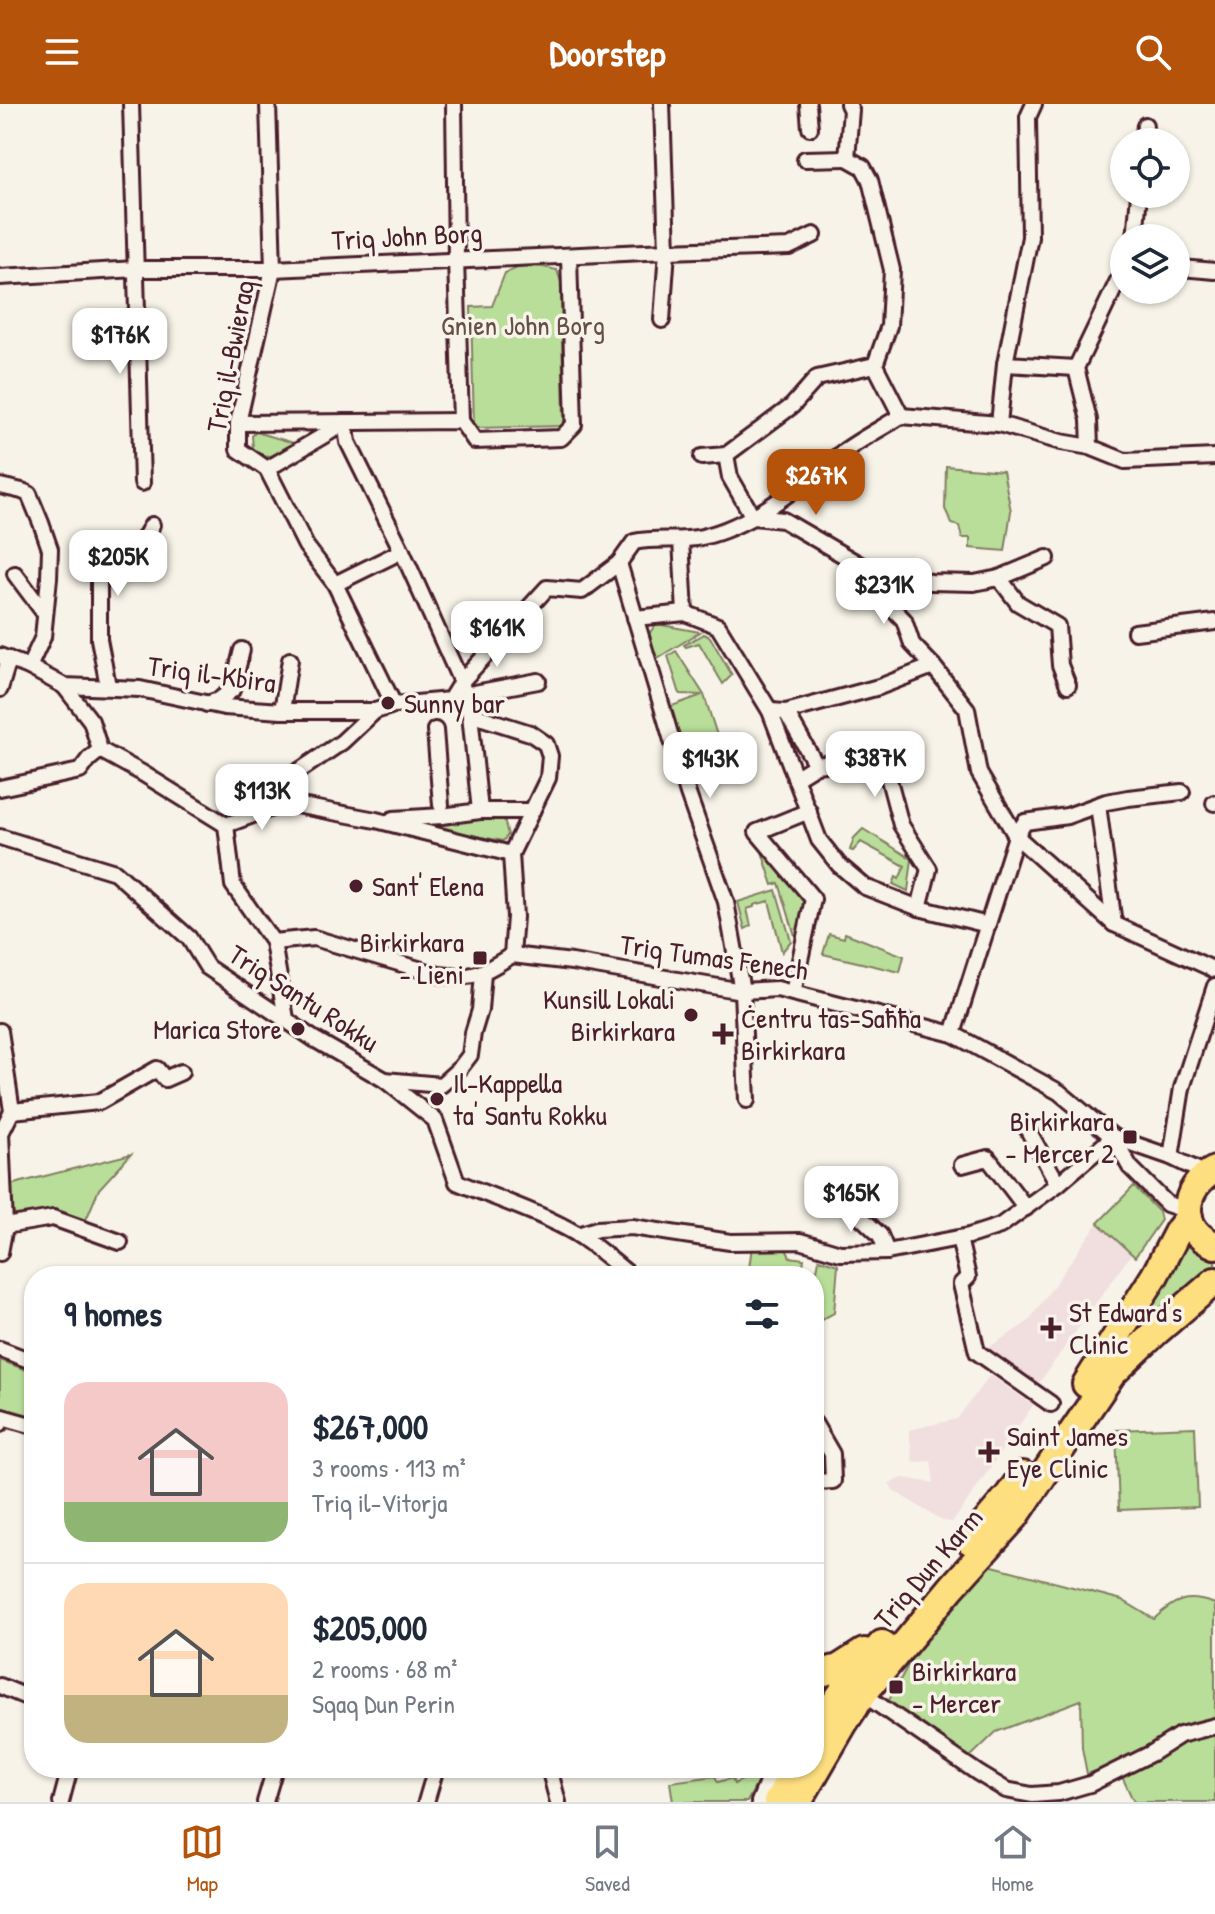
<!DOCTYPE html>
<meta charset="utf-8">
<style>
:root{--surface:#fff;--page:#f6f6f7;--text:#1f2937;--muted:#747a83;--line:#e0e1e3;--accent:#b45309}
body{margin:0;font-family:"Patrick Hand",sans-serif;background:var(--page);color:var(--text);height:100vh;display:flex;flex-direction:column;font-size:30px;white-space:nowrap}
*{box-sizing:border-box;margin:0}
p{font-size:26px;color:var(--muted)}
.icon{flex:none;width:44px;height:44px;fill:none;stroke:currentColor;stroke-width:2;stroke-linecap:round;stroke-linejoin:round}
.map{position:relative;flex:1;overflow:hidden}
.drawer{position:absolute;left:24px;top:1162px;width:800px;height:512px;display:flex;flex-direction:column;background:var(--surface);border-radius:32px;box-shadow:0 2px 6px #0004}
.drawer>*{flex:none}
.controls{position:absolute;left:1110px;top:24px;display:grid;gap:16px}
.controls a{display:grid;place-items:center;width:80px;height:80px;border-radius:50%;background:var(--surface);box-shadow:0 2px 6px #0004;font-size:40px}
.price{position:absolute;translate:-50% -68px;padding:0 18px;border-radius:16px;background:#fff;color:#222;font-size:26px;line-height:52px;filter:drop-shadow(0 2px 4px #0008)}
.price::after{content:'';position:absolute;left:50%;top:48px;width:24px;height:18px;margin-left:-12px;background:inherit;clip-path:polygon(0 0,100% 0,50% 100%)}
.price.current{background:var(--accent);color:#fff}
ul{padding:0;list-style:none}
li{display:flex;align-items:center;gap:24px;height:200px;padding:0 40px}
li+li{border-top:2px solid var(--line)}
li span{display:grid;place-items:center;flex:none;width:224px;height:160px;border-radius:24px;color:#555}
li>.icon{margin-inline-start:auto}
span .icon{width:96px;height:96px;fill:#fffc;stroke-width:1}
li b{font-size:34px}
h2{display:flex;justify-content:space-between;align-items:center;height:96px;padding:0 40px;font-size:34px}
header{display:flex;justify-content:space-between;align-items:center;height:104px;padding:0 40px;background:var(--accent);color:#fff;font-size:36px;font-weight:800}
.tabs{display:flex;justify-content:space-around;align-items:center;height:112px;border-top:2px solid var(--line);background:var(--surface);font-size:22px;color:var(--muted)}
.tabs a{display:grid;justify-items:center;gap:4px}
.tabs .current{color:var(--accent)}
.map>svg:first-child{display:block}
.built{fill:#f1dedf}
.green{fill:#b9de99;stroke:#827e62;stroke-width:2}
.lines{fill:none;stroke-linecap:round;stroke-linejoin:round}
.street-tunnel{stroke:#d4c9c2;stroke-width:14;stroke-dasharray:14 7;stroke-linecap:butt}
.street-casing{stroke:#4a1f2b;stroke-width:20}
.highway-casing{stroke:#4a1f2b;stroke-width:32}
.street{stroke:#f7f3e8;stroke-width:14}
.highway{stroke:#fedf80;stroke-width:26}
.poi-dot{fill:#4a1f2b;stroke:#f7f3e8;stroke-width:3}
.labels{text-anchor:middle;dominant-baseline:central;stroke-width:7;stroke-linejoin:round;paint-order:stroke}
.street-label{font-size:28px;fill:#4a1f2b;stroke:#f7f3e8}
.park-label{font-size:28px;fill:#664f46;stroke:#f7f3e8}
.poi-label{font-size:28px;fill:#4a1f2b;stroke:#f7f3e8;text-anchor:start}
</style>
<header><svg class="icon" aria-label="menu" viewBox="0 0 24 24"><path d="M4 6h16M4 12h16M4 18h16"/></svg>Doorstep<svg class="icon" aria-label="search" viewBox="0 0 24 24"><circle cx="10" cy="10" r="6"/><path d="M15 15l6 6"/></svg></header>
<div class="map">
<svg width="1215" height="1698" viewBox="0 0 1215 1698">
<rect width="100%" height="100%" fill="#f7f3e8"/>
<filter id="ink" filterUnits="userSpaceOnUse"><feTurbulence type="fractalNoise" baseFrequency=".0125" numOctaves="2"/><feDisplacementMap in="SourceGraphic" scale="16" xChannelSelector="R" yChannelSelector="G"/><feConvolveMatrix kernelMatrix="1 2 1 2 8 2 1 2 1" color-interpolation-filters="sRGB"/></filter>
<g filter="url(#ink)">
<g class="built">
<polygon points="1098,1119 1132,1149 1036,1283 983,1247 1028,1218"/>
<polygon points="990,1271 1033,1301 953,1418 943,1417 894,1387 889,1379 903,1374 934,1379 931,1357 913,1358 909,1326 957,1315"/>
</g>
<g class="green">
<polygon points="523,162 543,163 557,166 561,178 564,317 561,322 474,324 471,203 492,202 505,169"/>
<polygon points="314,327 316,332 271,352 259,351 253,344 252,332 256,328 294,339"/>
<polygon points="946,362 1003,367 1011,407 1005,447 970,444 970,434 962,434 959,422 952,420 945,405"/>
<polygon points="656,520 700,528 656,555 649,530"/>
<polygon points="704,530 710,533 732,571 723,580 699,539 686,543 684,541"/>
<polygon points="676,547 704,591 722,647 688,658 669,603 702,591 680,590 668,552"/>
<polygon points="466,713 504,715 508,731 503,737 421,722 421,719"/>
<polygon points="863,725 912,755 908,787 893,780 896,773 899,775 905,762 861,738 853,747 850,746 854,734"/>
<polygon points="759,739 810,796 799,845 779,779 773,781"/>
<polygon points="776,786 791,837 782,848 769,797 754,801 754,803 747,805 751,822 745,825 738,798"/>
<polygon points="845,829 904,852 900,868 823,850 829,830 844,834"/>
<polygon points="131,1050 99,1085 86,1116 55,1105 14,1113 10,1081"/>
<polygon points="1134,1082 1159,1108 1161,1116 1135,1153 1098,1119"/>
<polygon points="1189,1131 1215,1149 1215,1163 1102,1271"/>
<polygon points="784,1141 790,1153 804,1155 803,1162 817,1167 819,1155 838,1161 834,1209 814,1220 814,1172 748,1172 752,1142"/>
<polygon points="0,1256 34,1269 34,1316 0,1306"/>
<polygon points="1195,1323 1198,1403 1119,1406 1116,1326"/>
<path d="M989,1461L1122,1496L1154,1515C1175,1495 1187,1490 1215,1500V1698H1134L1116,1660L1087,1670L1082,1644L1081,1596L996,1628L967,1656L888,1598L919,1541L935,1520Z"/>
<polygon points="765,1664 747,1698 673,1698 670,1678 715,1672 718,1678 732,1674 734,1680"/>
</g>
<g class="lines">
<polyline class="street-tunnel" points="432,598 435,626"/>
<defs>
<g id="street">
<polyline points="131,0 142,379"/>
<polyline points="268,0 273,165 238,319 238,345 267,365 306,442 335,480 394,601"/>
<polyline points="454,0 456,155 461,317"/>
<polyline points="662,0 667,147 662,216"/>
<polyline points="808,0 810,24"/>
<polyline points="848,0 851,6 847,54 863,63 870,76 892,166 889,222 875,261 901,312"/>
<polyline points="1143,38 1145,21"/>
<polyline points="805,55 847,54"/>
<polyline points="1135,134 1139,90"/>
<polyline points="1176,162 1181,164 1215,167"/>
<polyline points="0,173 136,165 273,165 667,147 789,143 814,131"/>
<polyline points="1005,260 1076,264"/>
<polyline points="901,312 999,320 1061,338 1090,343 1125,357 1215,353"/>
<polyline points="345,318 348,338 402,447 461,578 470,610 480,707"/>
<polyline points="238,319 461,317 475,337 561,334 574,321 569,152"/>
<polyline points="999,320 1005,260 1030,133 1028,13 1034,0"/>
<polyline points="1090,343 1089,316 1076,264 1124,164"/>
<polyline points="726,351 730,373 753,413"/>
<polyline points="702,353 726,351 792,302 817,274 875,261"/>
<polyline points="267,365 345,319"/>
<polyline points="0,382 22,387 29,390 41,419 50,445 49,474 43,533 29,563"/>
<polyline points="753,413 783,416 862,462 872,483 904,516 912,540 933,562 967,605 979,669 1016,732 1114,820 1215,866"/>
<polyline points="681,436 685,509"/>
<polyline points="619,459 688,690 726,798 742,887 747,996"/>
<polyline points="862,462 896,469 916,476 931,478 974,479 999,474 1047,454"/>
<polyline points="15,470 45,510"/>
<polyline points="999,474 1018,499 1057,522 1060,561 1068,581"/>
<polyline points="335,480 402,447"/>
<polyline points="635,514 685,509 718,522 770,607 819,736 839,761 865,783 919,804 988,821"/>
<polyline points="1135,528 1215,518"/>
<path d="M0,552L29,563L64,582L140,585L224,603L282,607H375L394,601L450,596L461,578L547,484L582,487L619,459L634,438C656,433 679,438 702,433C755,421 801,380 843,348C861,335 882,324 901,312"/>
<polyline points="64,582 91,617 100,646 142,669 226,721"/>
<polyline points="108,582 99,535 99,475 134,451 152,421"/>
<polyline points="0,585 9,555"/>
<polyline points="464,591 538,577"/>
<polyline points="207,600 219,596 232,586 242,546"/>
<polyline points="282,607 290,556"/>
<polyline points="770,607 786,608 879,583 933,562"/>
<polyline points="786,608 816,661"/>
<polyline points="470,610 530,629 546,640 550,652 548,674 511,750 515,813 512,851"/>
<polyline points="435,626 441,701"/>
<polyline points="795,674 816,661 883,653 901,721 929,765 919,804"/>
<polyline points="0,684 80,667 89,655 100,646"/>
<polyline points="285,699 296,669 342,638 375,607"/>
<polyline points="1214,699 1215,699"/>
<polyline points="1098,701 1114,820"/>
<polyline points="393,715 442,712 480,707 532,707"/>
<polyline points="226,721 285,699 376,716 511,750"/>
<polyline points="226,721 233,781 273,838 286,915"/>
<path d="M0,733L115,768L189,834L207,863L314,935L385,976L435,1016L457,1078C497,1095 539,1108 577,1130C596,1142 613,1158 631,1172"/>
<path d="M273,838L314,834L439,871C475,876 483,869 512,851"/>
<polyline points="512,851 572,858 742,887 777,885 953,930 1059,988 1113,1033 1130,1063 1167,1100 1188,1107"/>
<polyline points="793,889 813,795 757,728 809,707"/>
<polyline points="0,927 12,1007 1,1029 5,1122 0,1149"/>
<polyline points="953,930 1016,732 1025,718 1067,712 1106,698 1128,694 1182,688"/>
<polyline points="385,976 441,981 460,964 470,951 473,929 480,906 483,869"/>
<polyline points="12,1007 99,998 157,965 165,975 181,968"/>
<polyline points="1024,1019 1058,1080"/>
<polyline points="1113,1033 1171,1053 1206,1070"/>
<polyline points="1171,1053 1182,984 1215,882"/>
<polyline points="962,1061 988,1054 1026,1104"/>
<polyline points="849,1102 880,1131 887,1148"/>
<polyline points="5,1122 53,1114 120,1138"/>
<polyline points="578,1131 597,1125 632,1123 730,1138 800,1137 840,1149 887,1148 969,1132 1000,1122 1058,1080 1113,1033"/>
<polyline points="959,1134 968,1173 961,1180 977,1248 1051,1300"/>
<polyline points="0,1245 34,1258"/>
<polyline points="814,1319 832,1350 833,1377 814,1378"/>
<polyline points="0,1320 2,1313 34,1322"/>
<polyline points="0,1582 34,1596"/>
<polyline points="863,1590 978,1669 1006,1686 1032,1691 1059,1689 1090,1680 1152,1649 1180,1631 1215,1622"/>
<polyline points="549,1664 558,1698"/>
<polyline points="61,1698 70,1664"/>
<polyline points="265,1698 275,1664"/>
<polyline points="426,1698 436,1664"/>
<polyline points="759,1698 773,1664"/>
</g>
<g id="highway">
<path d="M1215,1066C1181,1083 1177,1126 1215,1141"/>
<polyline points="1086,1280 1155,1171 1178,1127 1189,1113"/>
<polyline points="970,1437 1009,1391 1023,1371"/>
<polyline points="814,1571 839,1564 864,1548"/>
<polyline points="814,1629 851,1575 882,1540"/>
<polyline points="777,1698 795,1664"/>
<polyline points="798,1698 844,1619 863,1590 952,1483 1015,1413 1112,1270 1155,1229 1215,1177"/>
</g>
</defs>
<use href="#street" class="street-casing"/>
<use href="#highway" class="highway-casing"/>
<use href="#street" class="street"/>
<use href="#highway" class="highway"/>
</g>
</g>
<g class="poi-dot">
<circle cx="388" cy="599" r="8"/>
<circle cx="356" cy="782" r="8"/>
<rect x="472" y="846" width="16" height="16" rx="4"/>
<circle cx="691" cy="911" r="8"/>
<circle cx="298" cy="925" r="8"/>
<path d="M719 918h8v8h8v8h-8v8h-8v-8h-8v-8h8z"/>
<circle cx="437" cy="995" r="8"/>
<rect x="1122" y="1025" width="16" height="16" rx="4"/>
<path d="M1047 1212h8v8h8v8h-8v8h-8v-8h-8v-8h8z"/>
<path d="M985 1336h8v8h8v8h-8v8h-8v-8h-8v-8h8z"/>
<rect x="888" y="1575" width="16" height="16" rx="4"/>
</g>
<g class="labels">
<g class="street-label">
<text transform="translate(407 132) rotate(-3)">Triq John Borg</text>
<text transform="translate(230 252) rotate(-79)">Triq il-Bwieraq</text>
<text transform="translate(212 570) rotate(8)">Triq il-Kbira</text>
<text transform="translate(714 853) rotate(8)">Triq Tumas Fenech</text>
<text transform="translate(304 894) rotate(33)">Triq Santu Rokku</text>
<text transform="translate(928 1464) rotate(-49)">Triq Dun Karm</text>
</g>
<g class="park-label">
<text x="523" y="221">Gnien John Borg</text>
</g>
<g class="poi-label">
<text x="404" y="599">Sunny bar</text>
<text x="372" y="782">Sant' Elena</text>
<text x="464" y="838" text-anchor="end">Birkirkara<tspan x="464" dy="32">- Lieni</tspan></text>
<text x="675" y="895" text-anchor="end">Kunsill Lokali<tspan x="675" dy="32">Birkirkara</tspan></text>
<text x="741" y="914">Ċentru tas-Saħħa<tspan x="741" dy="32">Birkirkara</tspan></text>
<text x="282" y="925" text-anchor="end">Marica Store</text>
<text x="453" y="979">Il-Kappella<tspan x="453" dy="32">ta' Santu Rokku</tspan></text>
<text x="1114" y="1017" text-anchor="end">Birkirkara<tspan x="1114" dy="32">- Mercer 2</tspan></text>
<text x="1069" y="1208">St Edward's<tspan x="1069" dy="32">Clinic</tspan></text>
<text x="1007" y="1332">Saint James<tspan x="1007" dy="32">Eye Clinic</tspan></text>
<text x="912" y="1567">Birkirkara<tspan x="912" dy="32">- Mercer</tspan></text>
</g>
</g>
</svg>
<div class="controls">
<a><svg class="icon" aria-label="locate" viewBox="0 0 24 24"><circle cx="12" cy="12" r="6"/><path d="M12 2v4M12 18v4M2 12h4M18 12h4"/></svg></a>
<a><svg class="icon" aria-label="layers" viewBox="0 0 24 24"><path d="M12 4l9 5-9 5-9-5zM3 14l9 5 9-5"/></svg></a>
</div>
<b class="price" style="left:120px;top:272px">$176K</b>
<b class="price current" style="left:816px;top:413px">$267K</b>
<b class="price" style="left:118px;top:494px">$205K</b>
<b class="price" style="left:884px;top:522px">$231K</b>
<b class="price" style="left:497px;top:565px">$161K</b>
<b class="price" style="left:875px;top:695px">$387K</b>
<b class="price" style="left:710px;top:696px">$143K</b>
<b class="price" style="left:262px;top:728px">$113K</b>
<b class="price" style="left:851px;top:1130px">$165K</b>
<section class="drawer">
<h2>9 homes<svg class="icon" aria-label="filters" viewBox="0 0 24 24"><path d="M4 7h16M4 17h16"/><circle cx="9" cy="7" r="2"/><circle cx="15" cy="17" r="2"/></svg></h2>
<ul>
<li><span style="background:linear-gradient(#f6c9c9 75%,#8fb573 0)"><svg class="icon" aria-label="home" viewBox="0 0 24 24"><path d="M3 11l9-7 9 7M6 9v11h12V9"/></svg></span><div><b>$267,000</b><p>3 rooms · 113 m²</p><p>Triq il-Vitorja</p></div></li>
<li><span style="background:linear-gradient(#ffd9b3 70%,#c2b280 0)"><svg class="icon" aria-label="home" viewBox="0 0 24 24"><path d="M3 11l9-7 9 7M6 9v11h12V9"/></svg></span><div><b>$205,000</b><p>2 rooms · 68 m²</p><p>Sqaq Dun Perin</p></div></li>
</ul>
</section>
</div>
<nav class="tabs">
<a class="current"><svg class="icon" aria-label="map" viewBox="0 0 24 24"><path d="M3 6l6-2 6 2 6-2v14l-6 2-6-2-6 2zM9 4v14M15 6v14"/></svg>Map</a>
<a><svg class="icon" aria-label="saved" viewBox="0 0 24 24"><path d="M7 4h10v16l-5-4-5 4z"/></svg>Saved</a>
<a><svg class="icon" aria-label="home" viewBox="0 0 24 24"><path d="M3 11l9-7 9 7M6 9v11h12V9"/></svg>Home</a>
</nav>
